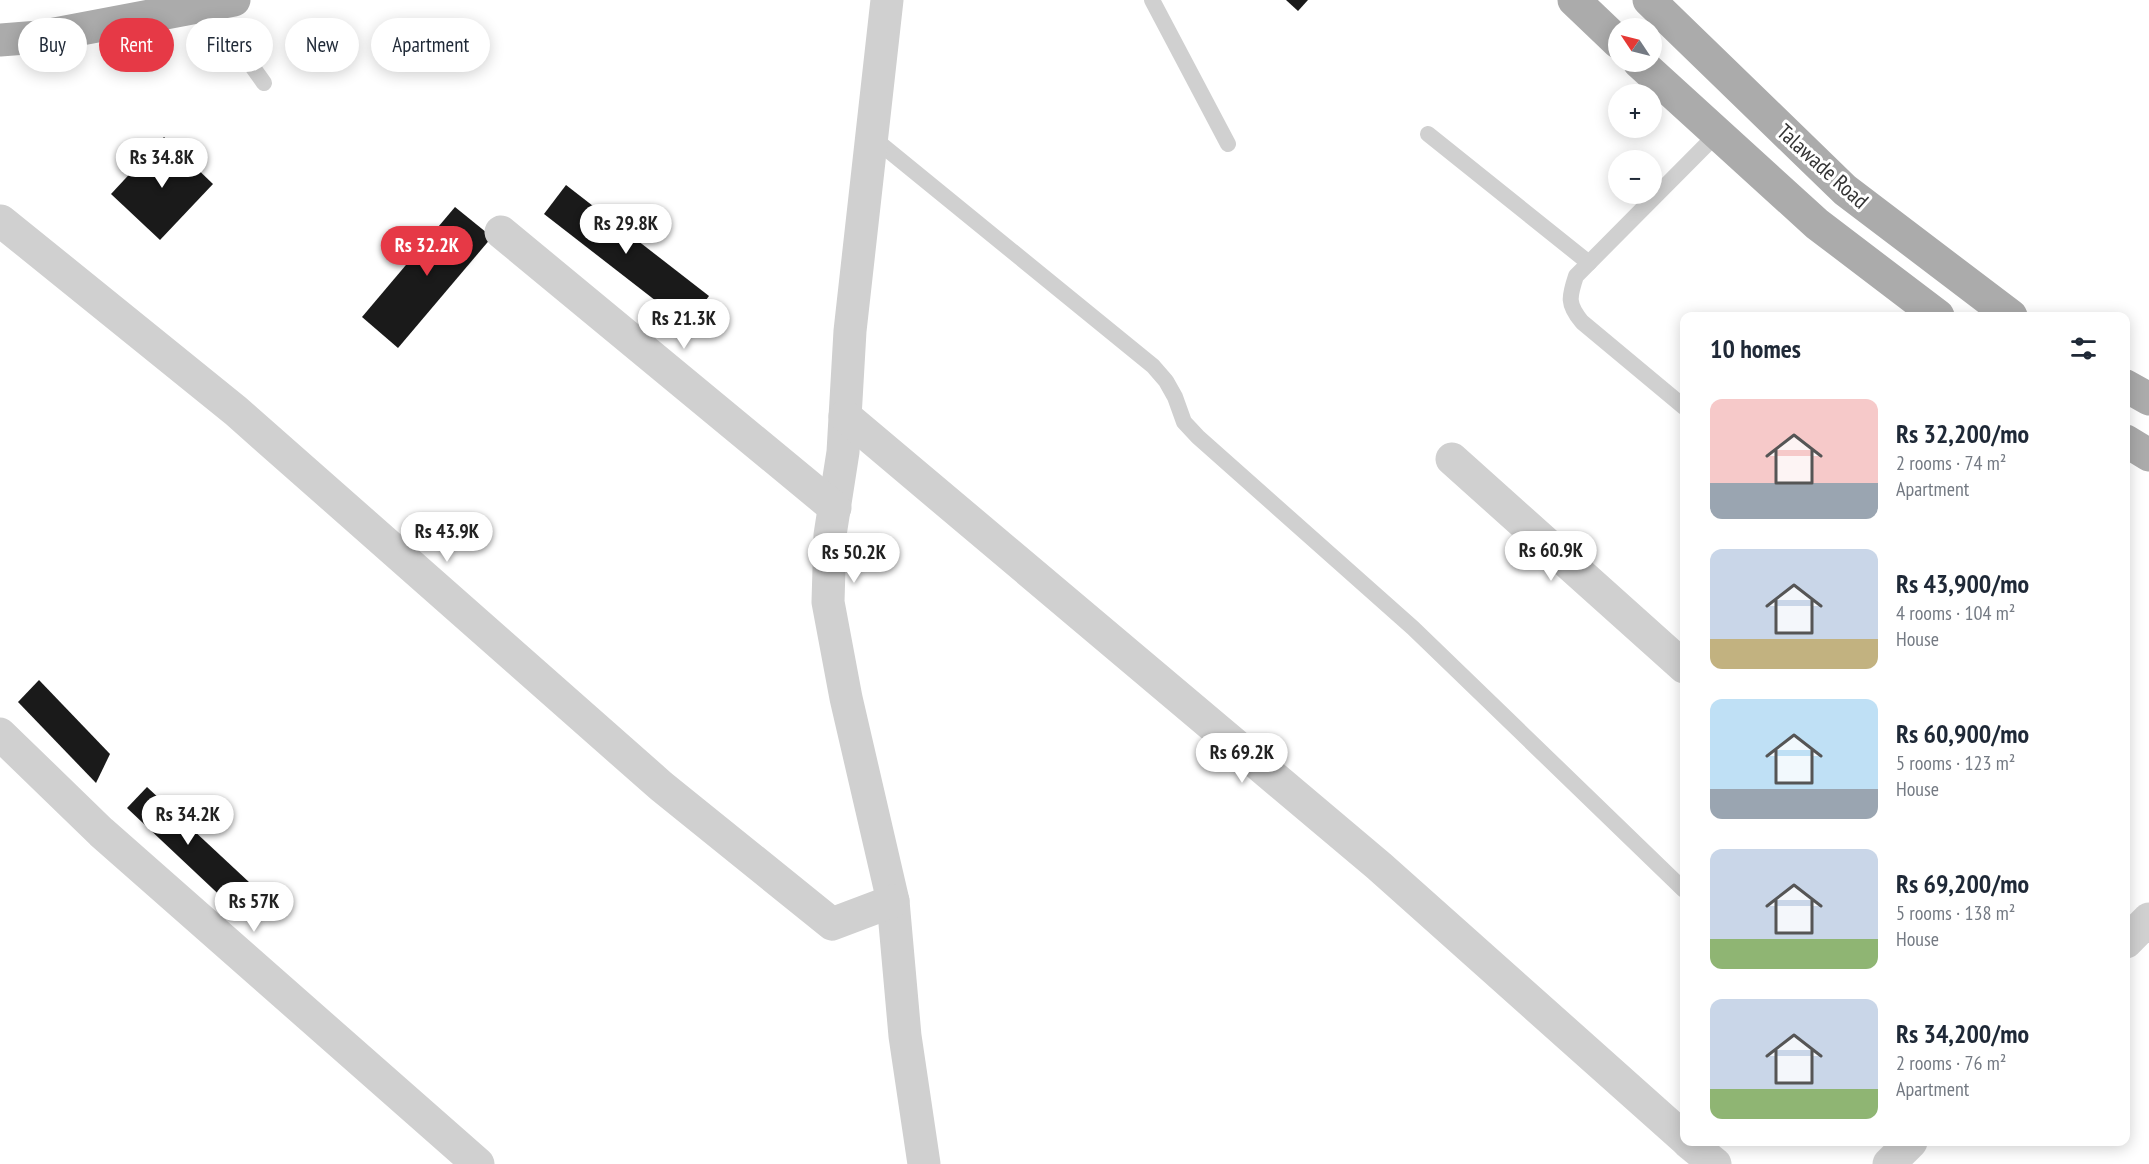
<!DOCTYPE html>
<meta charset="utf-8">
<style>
:root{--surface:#fff;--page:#f2f2f3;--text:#1f2937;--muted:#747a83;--accent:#e63946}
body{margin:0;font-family:"PT Sans Narrow",sans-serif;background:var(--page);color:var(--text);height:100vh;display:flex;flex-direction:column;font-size:22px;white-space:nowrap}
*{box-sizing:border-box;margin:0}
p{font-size:20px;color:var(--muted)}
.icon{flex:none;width:33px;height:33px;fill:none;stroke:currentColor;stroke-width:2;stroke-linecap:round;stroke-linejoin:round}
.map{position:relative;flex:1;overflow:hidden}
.sheet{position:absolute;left:1680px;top:312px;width:450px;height:834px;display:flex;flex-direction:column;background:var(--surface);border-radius:12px;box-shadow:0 3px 15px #0003}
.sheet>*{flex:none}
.hud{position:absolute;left:18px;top:18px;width:570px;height:54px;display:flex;gap:12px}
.needle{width:39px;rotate:305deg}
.fabs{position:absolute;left:1608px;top:18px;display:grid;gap:12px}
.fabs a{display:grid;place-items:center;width:54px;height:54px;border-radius:50%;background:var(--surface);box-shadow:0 3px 15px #0003;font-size:30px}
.price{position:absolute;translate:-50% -51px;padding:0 14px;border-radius:21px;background:#fff;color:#222;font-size:20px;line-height:39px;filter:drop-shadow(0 2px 3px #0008)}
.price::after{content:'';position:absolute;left:50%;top:36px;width:18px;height:14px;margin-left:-9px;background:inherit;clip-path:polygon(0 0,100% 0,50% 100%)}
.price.selected{background:var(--accent);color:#fff}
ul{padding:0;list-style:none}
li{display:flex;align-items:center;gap:18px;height:150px;padding:0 30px}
li span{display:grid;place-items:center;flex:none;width:168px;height:120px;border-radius:12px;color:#555}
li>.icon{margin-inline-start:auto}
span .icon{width:72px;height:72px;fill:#fffc;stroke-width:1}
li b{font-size:26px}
h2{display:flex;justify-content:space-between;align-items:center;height:72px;padding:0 30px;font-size:26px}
.pill{padding:0 21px;border-radius:27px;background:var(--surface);box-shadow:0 3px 15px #0003;font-size:21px;line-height:54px}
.pill.selected{background:var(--accent);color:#fff}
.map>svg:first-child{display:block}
.building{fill:#1a1a1a}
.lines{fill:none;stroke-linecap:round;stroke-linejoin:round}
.lane{stroke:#d0d0d0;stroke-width:16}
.street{stroke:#d0d0d0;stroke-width:33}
.primary{stroke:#ababab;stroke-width:33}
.labels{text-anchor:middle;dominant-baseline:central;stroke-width:6;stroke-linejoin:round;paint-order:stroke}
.street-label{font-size:22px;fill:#333;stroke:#fff}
</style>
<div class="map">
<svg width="2149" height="1164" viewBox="0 0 2149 1164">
<rect width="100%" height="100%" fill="#fff"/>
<g class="building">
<polygon points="1286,0 1308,0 1298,11"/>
<polygon points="164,137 213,184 160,240 111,194"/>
<polygon points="566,185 709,296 687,325 544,214"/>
<polygon points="455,207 492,237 398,348 362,317"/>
<polygon points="39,680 110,754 96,783 18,702"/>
<polygon points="147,787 250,883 229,904 127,808"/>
</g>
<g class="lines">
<g class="lane">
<polyline points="1152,0 1228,144"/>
<polyline points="208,5 264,83"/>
<polyline points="1428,134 1589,263"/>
<polyline points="872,137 1153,366 1166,381 1175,397 1184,422 1198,437 1413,628 1684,890"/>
<path d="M1684,407L1582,322C1567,304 1569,297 1576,276L1717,134"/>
</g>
<g class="street">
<polyline points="887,0 850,331 843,452 830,535 828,602 846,698 893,901 905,1036 924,1164"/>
<polyline points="1,221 236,411 661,786 832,924 893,901"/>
<polyline points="501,232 835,508"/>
<polyline points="845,416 1379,866 1684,1138"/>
<polyline points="1452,459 1684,667"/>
<polyline points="0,734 101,832 478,1164"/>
<polyline points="2126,942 2149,919"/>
<polyline points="1688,1142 1715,1164"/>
<polyline points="1889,1164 1911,1142"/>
</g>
<g class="primary">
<polyline points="1574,0 1618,42"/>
<polyline points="1649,0 1845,190 2011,316"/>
<polyline points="0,40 39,37 234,0"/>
<polyline points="1639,62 1817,224 1938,316"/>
<polyline points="2126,386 2149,399"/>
<polyline points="2126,441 2149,455"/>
</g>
</g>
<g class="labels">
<g class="street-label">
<text transform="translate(1823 166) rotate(42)">Talawade Road</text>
</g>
</g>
</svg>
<div class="fabs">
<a><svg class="needle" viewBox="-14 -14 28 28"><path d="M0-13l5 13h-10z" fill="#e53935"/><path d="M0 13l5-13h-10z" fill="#747a83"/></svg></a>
<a>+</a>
<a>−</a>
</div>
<b class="price" style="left:162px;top:189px">Rs 34.8K</b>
<b class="price" style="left:626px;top:255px">Rs 29.8K</b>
<b class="price selected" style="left:427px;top:277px">Rs 32.2K</b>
<b class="price" style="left:684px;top:350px">Rs 21.3K</b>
<b class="price" style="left:447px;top:563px">Rs 43.9K</b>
<b class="price" style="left:1551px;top:582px">Rs 60.9K</b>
<b class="price" style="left:854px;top:584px">Rs 50.2K</b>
<b class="price" style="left:1242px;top:784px">Rs 69.2K</b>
<b class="price" style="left:188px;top:846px">Rs 34.2K</b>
<b class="price" style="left:254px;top:933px">Rs 57K</b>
<div class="hud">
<a class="pill">Buy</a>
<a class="pill selected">Rent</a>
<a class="pill">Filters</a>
<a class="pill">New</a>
<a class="pill">Apartment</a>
</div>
<section class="sheet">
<h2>10 homes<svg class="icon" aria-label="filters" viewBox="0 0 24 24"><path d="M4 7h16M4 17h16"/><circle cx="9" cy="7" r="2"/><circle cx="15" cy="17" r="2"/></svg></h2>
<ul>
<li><span style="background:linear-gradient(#f6c9c9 70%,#9aa5b1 0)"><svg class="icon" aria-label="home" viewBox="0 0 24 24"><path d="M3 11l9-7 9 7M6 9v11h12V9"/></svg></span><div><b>Rs 32,200/mo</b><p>2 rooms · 74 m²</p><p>Apartment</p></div></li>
<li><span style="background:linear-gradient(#c9d6e8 75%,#c2b280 0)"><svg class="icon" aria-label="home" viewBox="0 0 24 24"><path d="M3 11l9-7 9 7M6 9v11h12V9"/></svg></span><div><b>Rs 43,900/mo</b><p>4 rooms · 104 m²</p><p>House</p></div></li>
<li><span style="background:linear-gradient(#bfe0f5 75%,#9aa5b1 0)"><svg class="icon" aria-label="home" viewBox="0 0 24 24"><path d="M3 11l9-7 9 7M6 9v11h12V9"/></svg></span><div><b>Rs 60,900/mo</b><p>5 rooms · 123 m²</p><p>House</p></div></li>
<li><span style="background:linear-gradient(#c9d6e8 75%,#8fb573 0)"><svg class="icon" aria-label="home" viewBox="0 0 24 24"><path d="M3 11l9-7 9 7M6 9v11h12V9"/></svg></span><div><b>Rs 69,200/mo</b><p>5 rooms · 138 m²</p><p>House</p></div></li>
<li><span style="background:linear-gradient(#c9d6e8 75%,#8fb573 0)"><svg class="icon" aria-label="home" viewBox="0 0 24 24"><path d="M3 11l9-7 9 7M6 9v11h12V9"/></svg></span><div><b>Rs 34,200/mo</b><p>2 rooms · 76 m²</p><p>Apartment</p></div></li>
</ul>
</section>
</div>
